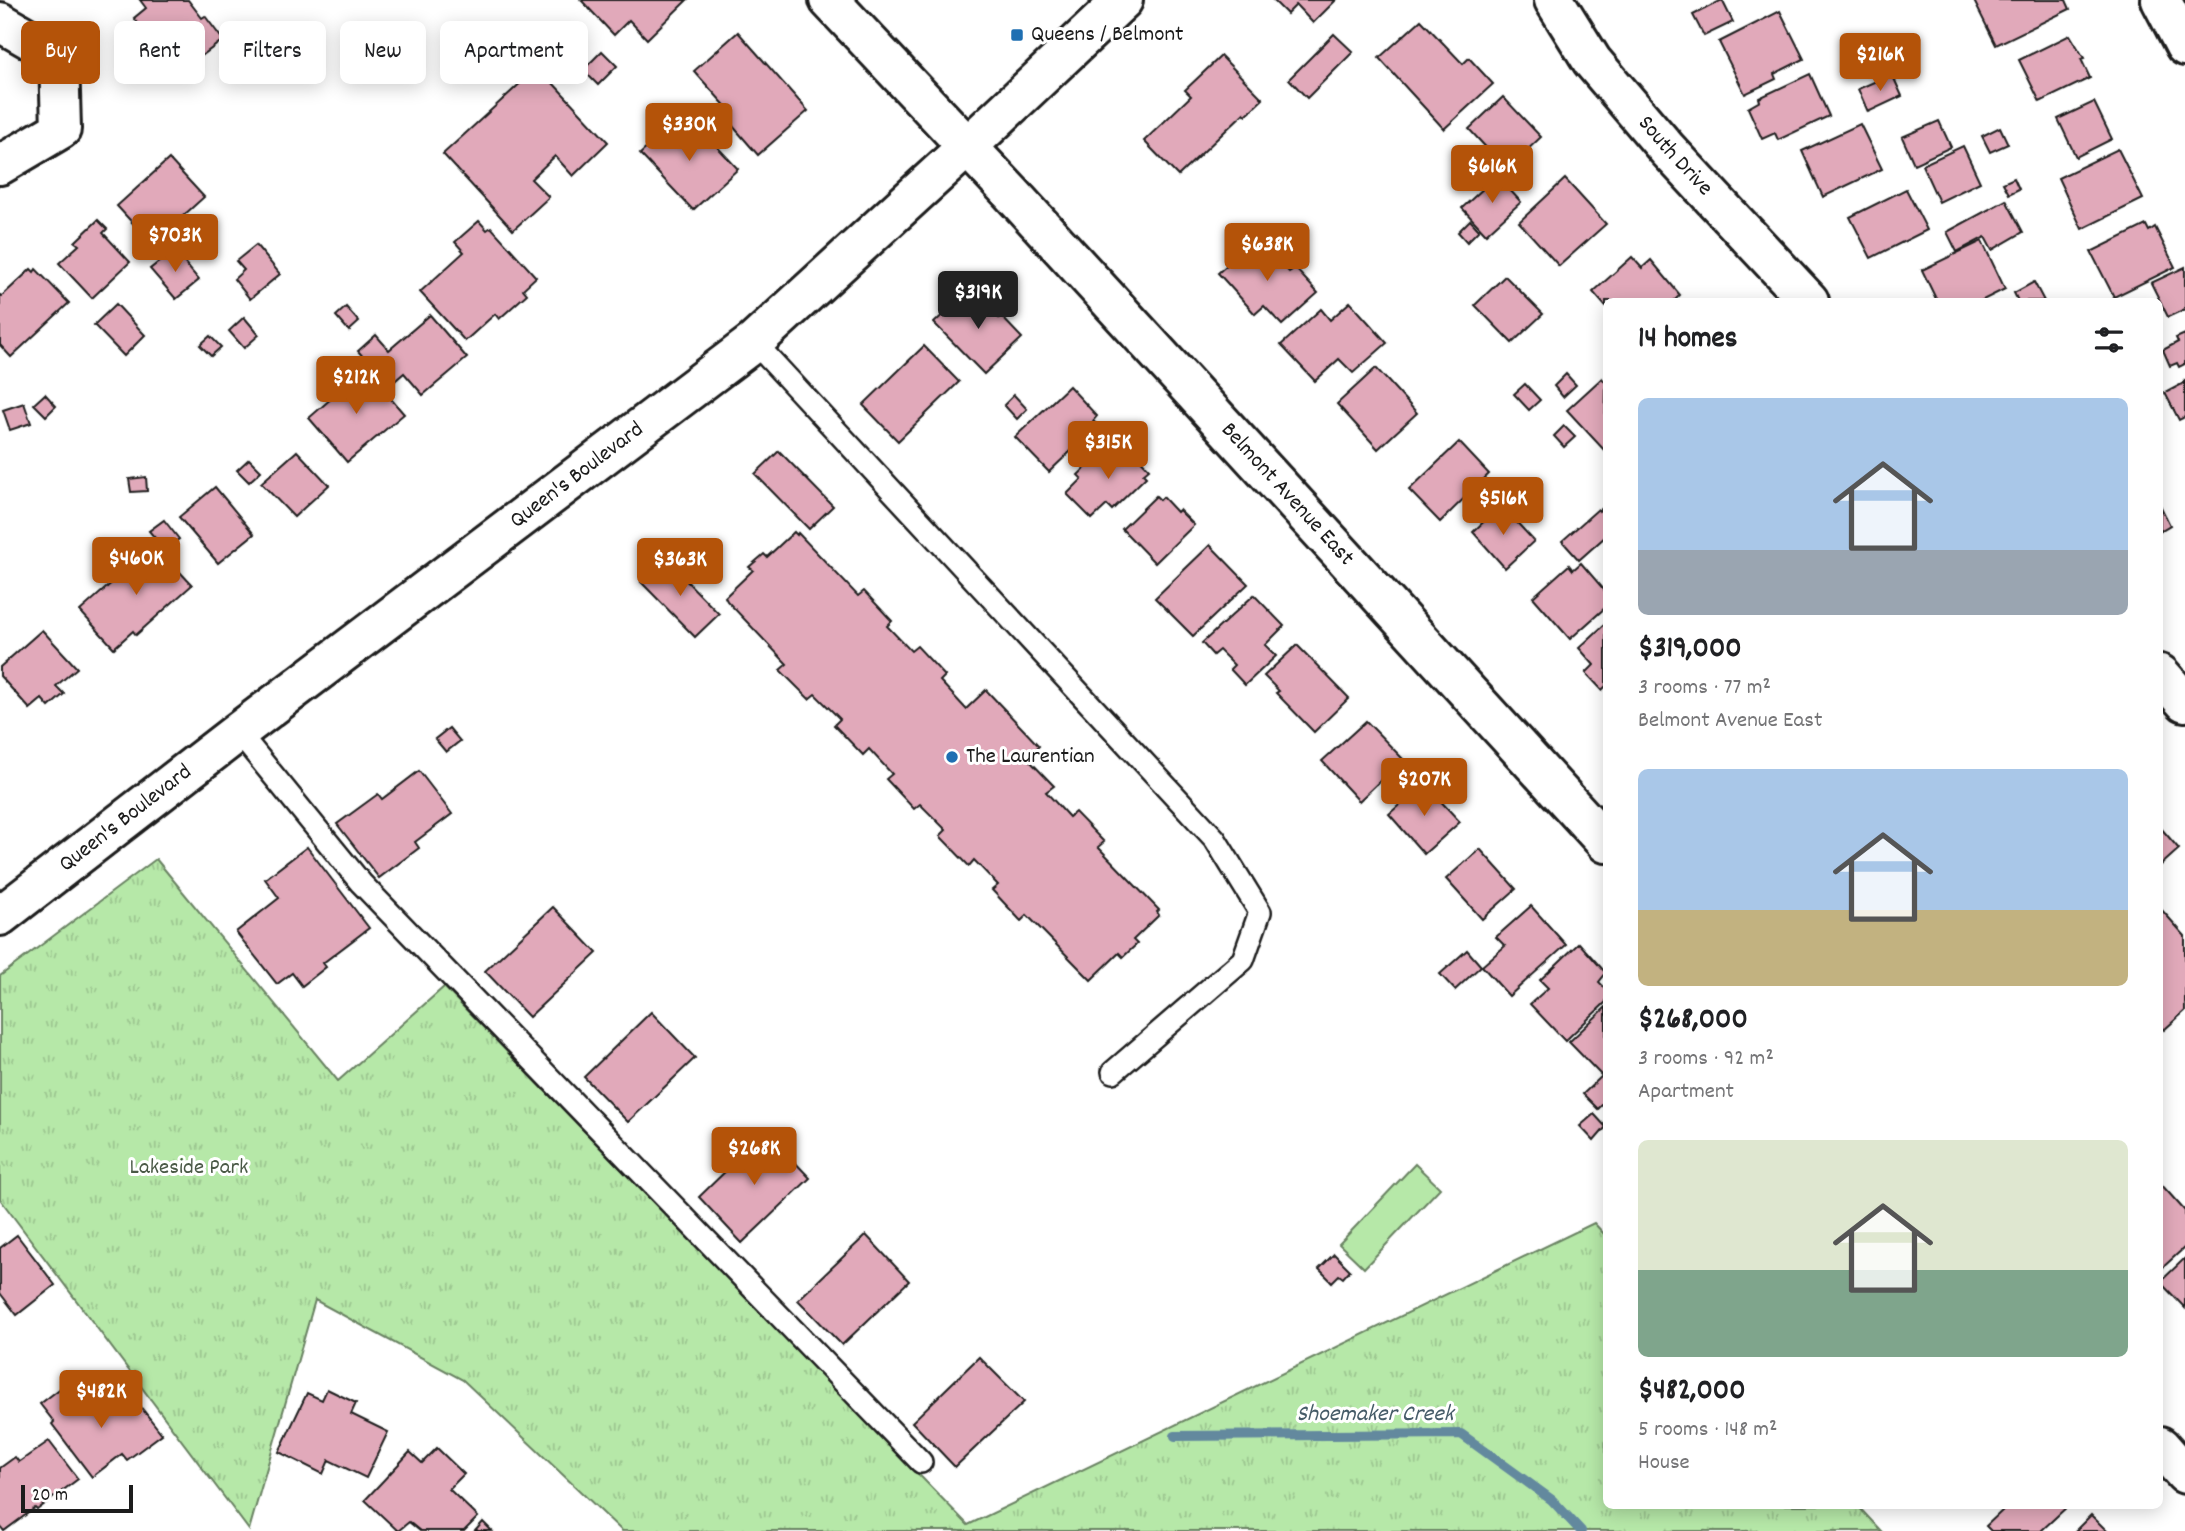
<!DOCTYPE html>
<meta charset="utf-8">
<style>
:root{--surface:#fff;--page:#f2f2f2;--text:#202124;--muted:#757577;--accent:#b45309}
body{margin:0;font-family:Dekko,sans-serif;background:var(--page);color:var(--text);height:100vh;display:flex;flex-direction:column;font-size:26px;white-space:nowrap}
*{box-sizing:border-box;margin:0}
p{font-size:23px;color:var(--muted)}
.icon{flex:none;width:38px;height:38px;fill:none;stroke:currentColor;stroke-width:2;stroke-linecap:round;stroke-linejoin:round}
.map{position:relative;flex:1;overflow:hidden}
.panel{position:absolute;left:1603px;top:298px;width:560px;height:1211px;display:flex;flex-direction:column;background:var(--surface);border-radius:10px;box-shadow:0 4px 18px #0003}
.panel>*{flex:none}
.top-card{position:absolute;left:21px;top:21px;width:665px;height:63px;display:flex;gap:14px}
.scale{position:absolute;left:21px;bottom:18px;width:112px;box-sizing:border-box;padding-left:7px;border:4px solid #1c1c1c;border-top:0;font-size:19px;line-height:24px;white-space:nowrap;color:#1c1c1c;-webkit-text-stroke:5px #fff;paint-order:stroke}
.price{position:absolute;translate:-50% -60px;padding:0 16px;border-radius:7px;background:var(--accent);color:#fff;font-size:23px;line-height:46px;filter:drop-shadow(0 2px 4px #0008)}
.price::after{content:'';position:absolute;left:50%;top:42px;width:21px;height:16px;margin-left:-10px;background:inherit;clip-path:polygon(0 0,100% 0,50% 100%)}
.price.current{background:#222;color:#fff}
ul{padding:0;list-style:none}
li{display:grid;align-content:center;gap:14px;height:371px;padding:0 35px}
li span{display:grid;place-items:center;height:217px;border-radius:10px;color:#555}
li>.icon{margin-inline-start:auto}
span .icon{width:126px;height:126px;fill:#fffc;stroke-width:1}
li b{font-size:30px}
h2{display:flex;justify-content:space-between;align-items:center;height:84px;padding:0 35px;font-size:30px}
.tag{padding:0 24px;border-radius:10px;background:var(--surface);box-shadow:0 4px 18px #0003;font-size:24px;line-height:63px}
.tag.current{background:var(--accent);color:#fff}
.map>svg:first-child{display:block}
.park{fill:url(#park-tufts);stroke:#698262;stroke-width:2}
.garden{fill:#b6e8a8;stroke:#698262;stroke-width:2}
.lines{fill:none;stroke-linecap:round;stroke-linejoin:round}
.stream{stroke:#63899e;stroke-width:10}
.building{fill:#e1a9ba;stroke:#1c1c1c;stroke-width:2}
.service-casing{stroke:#1c1c1c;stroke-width:26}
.minor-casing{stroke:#1c1c1c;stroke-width:44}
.tertiary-casing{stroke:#1c1c1c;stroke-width:44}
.service{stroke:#fff;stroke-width:21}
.minor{stroke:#fff;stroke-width:38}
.tertiary{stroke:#fff;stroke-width:38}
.poi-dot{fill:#1f6fb2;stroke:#fff;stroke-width:2.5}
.labels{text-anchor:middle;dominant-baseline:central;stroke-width:6;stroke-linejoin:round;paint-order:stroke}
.poi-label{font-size:23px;fill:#1c1c1c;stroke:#fff;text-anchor:start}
.street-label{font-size:23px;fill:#1c1c1c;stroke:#fff}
.park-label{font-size:23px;fill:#4a5946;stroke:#fff}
.water-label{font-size:24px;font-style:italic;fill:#465c68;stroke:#fff}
</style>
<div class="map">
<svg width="2185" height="1531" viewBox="0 0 2185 1531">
<defs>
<pattern id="park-tufts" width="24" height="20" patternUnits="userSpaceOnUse" patternTransform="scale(1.75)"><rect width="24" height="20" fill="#b6e8a8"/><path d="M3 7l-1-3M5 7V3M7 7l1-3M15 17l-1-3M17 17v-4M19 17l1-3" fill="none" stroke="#9cc690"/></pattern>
</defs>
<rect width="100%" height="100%" fill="#fff"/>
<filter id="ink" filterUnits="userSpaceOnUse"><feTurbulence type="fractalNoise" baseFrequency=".0143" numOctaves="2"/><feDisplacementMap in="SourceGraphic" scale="14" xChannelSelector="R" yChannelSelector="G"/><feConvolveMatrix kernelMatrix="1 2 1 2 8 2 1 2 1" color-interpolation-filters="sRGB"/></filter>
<g filter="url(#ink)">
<polygon class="park" points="156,859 338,1081 444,987 968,1525 1594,1223 1606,1236 1606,1505 1857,1505 1881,1531 622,1531 463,1380 315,1300 249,1530 0,1199 0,976"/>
<polygon class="garden" points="1415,1164 1440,1188 1364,1268 1339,1244"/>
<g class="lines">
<polyline class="stream" points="1175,1436 1461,1434 1552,1500 1581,1531"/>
</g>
<g class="building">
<polygon points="140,0 188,0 202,18 205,16 223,40 177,74 134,18 146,8"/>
<polygon points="581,0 687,0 647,39 629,20 614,35"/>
<polygon points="1273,0 1336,0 1313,23 1296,5 1287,14"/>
<polygon points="1722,0 1733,22 1704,36 1693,15"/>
<polygon points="1978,0 2066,0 2070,9 1996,45 1974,1"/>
<polygon points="1780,11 1804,59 1774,74 1776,79 1745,94 1719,42"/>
<polygon points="1421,20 1463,64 1469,58 1493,84 1444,129 1379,58"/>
<polygon points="738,32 808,111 758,155 724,116 730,111 694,71"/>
<polygon points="1334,34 1353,52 1307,98 1289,79"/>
<polygon points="2070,35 2084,58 2081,59 2090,78 2040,102 2019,60"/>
<polygon points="602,51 617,66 598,85 583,70"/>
<polygon points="1221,56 1263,99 1246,115 1244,113 1178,176 1144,141 1191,96 1185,90"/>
<polygon points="538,67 608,142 573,176 555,156 531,179 549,197 513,230 443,154"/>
<polygon points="1810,74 1829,116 1778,140 1775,133 1762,139 1748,108 1760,101 1759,98"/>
<polygon points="1892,74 1902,96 1868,112 1858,89"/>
<polygon points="1503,97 1541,137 1507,169 1505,167 1497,175 1484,161 1492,154 1469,129"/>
<polygon points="2094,102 2112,139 2076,157 2058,119"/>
<polygon points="680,118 703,142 708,137 738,169 693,210 640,154"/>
<polygon points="1939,121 1951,147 1914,164 1902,137"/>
<polygon points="1860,124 1882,169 1823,197 1802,151"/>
<polygon points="2000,127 2008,144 1990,152 1982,136"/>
<polygon points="1963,146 1980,182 1939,202 1922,165"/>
<polygon points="2118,149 2143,199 2082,229 2058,178"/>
<polygon points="169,159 204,197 152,244 117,206"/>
<polygon points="1497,176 1521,202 1486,234 1462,208"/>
<polygon points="2014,178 2019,189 2009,194 2003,183"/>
<polygon points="1565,179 1606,224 1559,266 1519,222"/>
<polygon points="1906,189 1927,230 1871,258 1850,217"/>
<polygon points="2006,200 2023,232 1992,250 1985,237 1957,252 1947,232"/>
<polygon points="98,220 107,229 103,233 130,262 92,298 59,263 79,245 75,242"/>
<polygon points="1470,220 1479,230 1467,242 1458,232"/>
<polygon points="479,221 487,230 491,227 536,277 523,289 527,294 499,319 495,314 465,341 420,292 464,252 455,242"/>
<polygon points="2146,225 2149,231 2155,227 2175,267 2114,297 2091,252"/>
<polygon points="1258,237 1289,272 1295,268 1318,293 1282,325 1264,306 1255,314 1218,273"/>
<polygon points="1982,241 2005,289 1981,301 1937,301 1922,270"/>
<polygon points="256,245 280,274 250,299 234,279 244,270 236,261"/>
<polygon points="174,250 199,280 176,299 150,269"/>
<polygon points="1632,257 1642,268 1651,260 1680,295 1674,301 1606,301 1606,307 1593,292"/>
<polygon points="2185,267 2185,309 2168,317 2151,283"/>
<polygon points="31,269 34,272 36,269 69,303 11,357 0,345 0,295 2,296"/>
<polygon points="1505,276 1543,314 1512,343 1475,305"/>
<polygon points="2034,282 2044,301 2018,301 2014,293"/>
<polygon points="970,289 999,318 1001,316 1022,338 984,374 934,323"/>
<polygon points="1350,302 1387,343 1353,373 1339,359 1315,381 1281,345 1321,309 1330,320"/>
<polygon points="116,304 145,335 124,356 94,325"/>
<polygon points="346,307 359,322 349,331 336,316"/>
<polygon points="430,315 467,358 423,395 404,373 389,386 358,351 376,335 389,350"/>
<polygon points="244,317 259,335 244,348 229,331"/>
<polygon points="2185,334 2185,364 2179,367 2177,363 2170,366 2163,350 2178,342 2176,338"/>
<polygon points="210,336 221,347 211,356 200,345"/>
<polygon points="924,346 959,382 898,441 863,405"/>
<polygon points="1376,368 1417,413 1378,449 1337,404"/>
<polygon points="365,369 404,414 347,462 309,418"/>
<polygon points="1566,374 1576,385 1563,397 1554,386"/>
<polygon points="1602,378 1606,383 1605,451 1567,410"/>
<polygon points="2185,380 2185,417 2179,420 2165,393 2184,383"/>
<polygon points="1525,384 1540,400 1529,410 1514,394"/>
<polygon points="1069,386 1097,416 1093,421 1098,425 1049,472 1015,437"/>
<polygon points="45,394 56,406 46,416 34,404"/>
<polygon points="1014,395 1027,409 1017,419 1004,405"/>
<polygon points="24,403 31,423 10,430 3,410"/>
<polygon points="1564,426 1575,437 1564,447 1554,436"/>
<polygon points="1112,442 1129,460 1135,454 1149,469 1143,474 1146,477 1112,510 1107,505 1092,519 1067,494 1082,479 1078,475"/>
<polygon points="1459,442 1489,474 1440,522 1409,490"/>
<polygon points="297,451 329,485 294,517 261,483"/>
<polygon points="779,451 833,506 809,529 755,474"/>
<polygon points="249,459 261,471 249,482 237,470"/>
<polygon points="146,477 147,491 131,492 129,479"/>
<polygon points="215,487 254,534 218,563 179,517"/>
<polygon points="1156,496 1160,500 1163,497 1177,512 1179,510 1194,525 1155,563 1122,529"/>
<polygon points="1501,505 1534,541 1505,568 1473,532"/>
<polygon points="1606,505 1606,536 1579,560 1562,541 1598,509 1599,511"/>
<polygon points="2160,505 2170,525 2160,531"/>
<polygon points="164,520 179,539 165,550 149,531"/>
<polygon points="794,532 797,535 798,533 858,596 864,591 892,621 887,626 911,651 917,646 945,676 940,681 966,709 986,690 1039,746 1027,758 1054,786 1046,792 1069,817 1075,812 1104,842 1098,847 1159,910 1157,912 1159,915 1133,940 1137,944 1123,957 1119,953 1091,980 1027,915 1021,921 992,890 998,885 974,860 969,866 940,836 946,830 920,804 914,809 886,779 892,774 869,749 863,755 834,725 840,719 815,694 809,699 780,670 787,664 727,601 725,597 753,570 749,567 764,554 767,557"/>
<polygon points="155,545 192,585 136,635 133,631 114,648 80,611 123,573 119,568 133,556 137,561"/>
<polygon points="1210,545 1248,584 1193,636 1155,598"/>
<polygon points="665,559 719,614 695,637 641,582"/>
<polygon points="1581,563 1606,592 1606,607 1570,639 1533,597 1569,565 1573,570"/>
<polygon points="1254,595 1284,626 1265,645 1276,656 1245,685 1230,669 1234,665 1219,650 1213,655 1202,643"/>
<polygon points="1606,623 1606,686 1602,690 1586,673 1594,665 1579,648"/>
<polygon points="42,630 77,668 56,686 64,694 49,707 42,699 30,709 0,676 0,667"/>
<polygon points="1297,645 1349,698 1314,732 1276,693 1279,691 1264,676"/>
<polygon points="1366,721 1403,759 1359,801 1322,761"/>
<polygon points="449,728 460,741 446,752 435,739"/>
<polygon points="419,771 452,814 415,842 419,848 379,878 337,824 378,794 382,799"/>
<polygon points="1424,783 1460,822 1424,854 1389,814"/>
<polygon points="2160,827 2179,849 2160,866"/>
<polygon points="307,847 369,928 323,963 326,967 302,986 292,973 277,984 236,932 279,898 265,879"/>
<polygon points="1480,849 1516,889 1482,919 1446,879"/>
<polygon points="1531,906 1566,945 1509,996 1482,966 1505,946 1496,937"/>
<polygon points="553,907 597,953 529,1017 485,971"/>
<polygon points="2160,908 2185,936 2185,1011 2164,1030 2160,1025"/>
<polygon points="1579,943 1606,973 1599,982 1606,989 1606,1002 1565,1041 1530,1004 1548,988 1540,980"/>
<polygon points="1467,950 1481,966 1455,990 1440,974"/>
<polygon points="1606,1007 1606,1101 1598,1109 1583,1094 1602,1076 1569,1042"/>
<polygon points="651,1012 695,1058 628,1122 584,1077"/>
<polygon points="1594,1114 1606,1127 1594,1141 1580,1126"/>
<polygon points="766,1132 810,1178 742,1243 699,1197"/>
<polygon points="2160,1183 2185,1211 2185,1247 2160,1270"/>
<polygon points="17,1235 55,1285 17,1315 0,1293 0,1248"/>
<polygon points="866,1235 909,1281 842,1345 798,1300"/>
<polygon points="1334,1254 1350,1270 1343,1278 1339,1275 1332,1282 1319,1269"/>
<polygon points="2185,1258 2185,1308 2160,1282"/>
<polygon points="979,1357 1024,1402 955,1467 912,1422"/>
<polygon points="62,1387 88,1416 106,1402 113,1411 132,1396 162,1434 127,1460 122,1454 92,1477 52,1424 54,1422 40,1404"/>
<polygon points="327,1389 356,1403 351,1414 388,1432 366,1478 329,1460 323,1474 279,1452 307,1393 322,1400"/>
<polygon points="49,1441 78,1479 37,1510 35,1508 4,1531 0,1526 0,1468 15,1457 19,1462"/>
<polygon points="437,1448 464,1474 449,1489 478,1517 464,1531 420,1531 409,1522 398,1531 365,1500 410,1452 422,1463"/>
<polygon points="2003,1505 2069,1505 2041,1531 1991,1531 1986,1526 2003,1510 2000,1507"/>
<polygon points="2091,1515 2107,1531 2075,1531"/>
<polygon points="483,1522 492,1531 475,1531"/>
</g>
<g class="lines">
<defs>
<g id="service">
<polyline points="754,342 1215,839 1260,912 1243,960 1113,1072"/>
<polyline points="238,732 361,883 921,1462"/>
</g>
<g id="minor">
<path id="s1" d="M829,0L1012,194L1606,843"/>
<path id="s2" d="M1554,0L1592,61L1667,149L1809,301"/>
<polyline points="2161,0 2185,46"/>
<polyline points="0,22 59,56 61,129 0,165"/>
<polyline points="2160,674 2185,702"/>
<polyline points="2160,1446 2185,1474"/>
</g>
<g id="tertiary">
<path id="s3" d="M0,916L238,732L754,342L967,147L1123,0"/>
</g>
</defs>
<use href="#service" class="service-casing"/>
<use href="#minor" class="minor-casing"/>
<use href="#tertiary" class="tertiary-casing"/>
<use href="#service" class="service"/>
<use href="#minor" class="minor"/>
<use href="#tertiary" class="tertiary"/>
</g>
</g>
<g class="poi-dot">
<rect x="1010" y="28" width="14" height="14" rx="3.5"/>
<circle cx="952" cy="757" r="7"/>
</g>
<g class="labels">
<g class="poi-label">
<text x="1031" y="35">Queens / Belmont</text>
<text x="966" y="757">The Laurentian</text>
</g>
<g class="street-label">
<text stroke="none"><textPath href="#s2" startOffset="198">South Drive</textPath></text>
<text stroke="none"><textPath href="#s3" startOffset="726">Queen's Boulevard</textPath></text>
<text stroke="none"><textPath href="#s1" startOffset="674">Belmont Avenue East</textPath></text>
<text stroke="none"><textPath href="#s3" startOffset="159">Queen's Boulevard</textPath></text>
</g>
<g class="park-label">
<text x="189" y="1168">Lakeside Park</text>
</g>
<g class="water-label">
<text x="1375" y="1415">Shoemaker Creek</text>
</g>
</g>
</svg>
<div class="scale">20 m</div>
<b class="price" style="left:1880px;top:93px">$216K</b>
<b class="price" style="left:689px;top:163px">$330K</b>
<b class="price" style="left:1492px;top:205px">$616K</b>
<b class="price" style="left:175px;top:274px">$703K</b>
<b class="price" style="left:1267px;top:283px">$638K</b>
<b class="price current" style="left:978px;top:331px">$319K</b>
<b class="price" style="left:356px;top:416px">$212K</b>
<b class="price" style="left:1108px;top:481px">$315K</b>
<b class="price" style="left:1503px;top:537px">$516K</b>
<b class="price" style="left:136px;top:597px">$460K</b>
<b class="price" style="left:680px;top:598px">$363K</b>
<b class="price" style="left:1424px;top:818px">$207K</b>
<b class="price" style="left:754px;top:1187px">$268K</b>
<b class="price" style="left:101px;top:1430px">$482K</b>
<div class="top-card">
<a class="tag current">Buy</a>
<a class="tag">Rent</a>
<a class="tag">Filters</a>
<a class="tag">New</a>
<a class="tag">Apartment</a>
</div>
<section class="panel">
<h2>14 homes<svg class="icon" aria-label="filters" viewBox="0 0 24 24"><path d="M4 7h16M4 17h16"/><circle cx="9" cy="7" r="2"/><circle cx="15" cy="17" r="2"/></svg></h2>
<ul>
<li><span style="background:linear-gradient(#a9c7e8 70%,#9aa5b1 0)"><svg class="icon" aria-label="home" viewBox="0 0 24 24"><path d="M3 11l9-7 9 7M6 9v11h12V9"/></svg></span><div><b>$319,000</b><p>3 rooms · 77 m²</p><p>Belmont Avenue East</p></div></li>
<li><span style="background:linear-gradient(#a9c7e8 65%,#c2b280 0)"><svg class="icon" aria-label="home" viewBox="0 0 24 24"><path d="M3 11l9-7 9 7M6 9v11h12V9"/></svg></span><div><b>$268,000</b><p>3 rooms · 92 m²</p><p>Apartment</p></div></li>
<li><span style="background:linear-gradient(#dfe7d0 60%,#7fa58c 0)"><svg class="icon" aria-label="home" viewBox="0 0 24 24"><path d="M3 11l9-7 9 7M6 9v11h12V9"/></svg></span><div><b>$482,000</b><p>5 rooms · 148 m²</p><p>House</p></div></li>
</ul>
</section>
</div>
